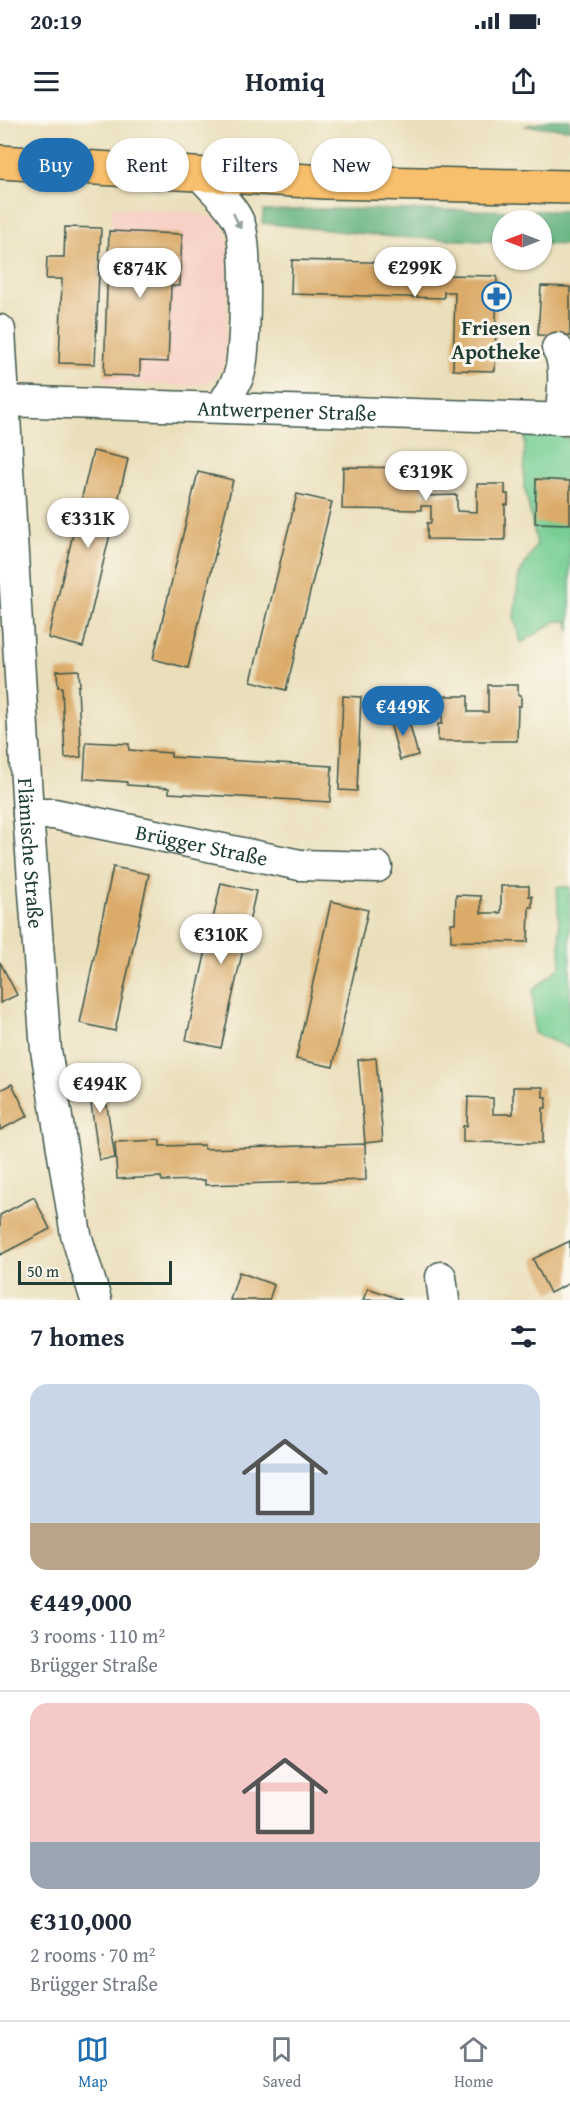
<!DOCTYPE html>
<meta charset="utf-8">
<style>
:root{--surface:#fff;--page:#f6f6f7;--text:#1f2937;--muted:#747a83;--line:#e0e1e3;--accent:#1f6fb2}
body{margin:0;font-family:"Gentium Book Plus",serif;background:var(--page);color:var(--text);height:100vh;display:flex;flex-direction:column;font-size:22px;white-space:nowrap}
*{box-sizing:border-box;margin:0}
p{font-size:20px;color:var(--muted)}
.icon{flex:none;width:33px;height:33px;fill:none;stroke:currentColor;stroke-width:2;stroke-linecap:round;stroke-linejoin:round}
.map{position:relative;height:1180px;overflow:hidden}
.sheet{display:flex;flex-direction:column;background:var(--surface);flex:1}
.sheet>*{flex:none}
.top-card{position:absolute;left:18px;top:18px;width:534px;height:54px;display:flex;gap:12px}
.needle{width:39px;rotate:270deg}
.buttons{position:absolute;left:492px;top:90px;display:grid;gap:12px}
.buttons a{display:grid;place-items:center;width:60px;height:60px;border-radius:50%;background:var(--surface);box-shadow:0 2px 4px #0004;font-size:30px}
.scale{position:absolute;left:18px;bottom:15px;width:154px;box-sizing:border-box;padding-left:6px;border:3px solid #1f3d34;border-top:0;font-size:16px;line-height:21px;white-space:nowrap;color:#1f3d34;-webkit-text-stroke:4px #fbf7ec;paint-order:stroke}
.price{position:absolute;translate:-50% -51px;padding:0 14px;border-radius:21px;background:#fff;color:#222;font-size:20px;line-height:39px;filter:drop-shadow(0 2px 3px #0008)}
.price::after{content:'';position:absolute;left:50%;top:36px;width:18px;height:14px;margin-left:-9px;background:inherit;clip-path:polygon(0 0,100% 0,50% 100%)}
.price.active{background:var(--accent);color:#fff}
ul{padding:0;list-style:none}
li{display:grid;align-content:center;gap:12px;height:318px;padding:0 30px}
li+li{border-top:2px solid var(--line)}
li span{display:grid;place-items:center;height:186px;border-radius:18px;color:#555}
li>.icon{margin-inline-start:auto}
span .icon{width:108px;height:108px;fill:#fffc;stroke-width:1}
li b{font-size:26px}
h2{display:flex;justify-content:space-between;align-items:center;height:72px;padding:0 30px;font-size:26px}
.chip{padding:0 21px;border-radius:27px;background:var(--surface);box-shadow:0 2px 4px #0004;font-size:21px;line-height:54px}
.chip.active{background:var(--accent);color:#fff}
.status{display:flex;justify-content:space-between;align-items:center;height:42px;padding:0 30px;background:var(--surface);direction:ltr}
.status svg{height:16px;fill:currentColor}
header{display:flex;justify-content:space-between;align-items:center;height:78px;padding:0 30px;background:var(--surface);font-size:27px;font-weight:700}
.dock{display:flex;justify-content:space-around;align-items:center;height:84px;border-top:2px solid var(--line);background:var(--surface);font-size:16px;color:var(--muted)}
.dock a{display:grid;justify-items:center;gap:3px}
.dock .active{color:var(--accent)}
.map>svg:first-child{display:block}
.built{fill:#f7d1c7}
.green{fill:#76ce94;stroke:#4a8664;stroke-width:1.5}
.forest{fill:#60b17e;stroke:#407759;stroke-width:1.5}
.building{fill:#dbab69}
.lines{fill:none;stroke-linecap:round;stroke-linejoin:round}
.minor-casing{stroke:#3d5548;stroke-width:33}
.major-casing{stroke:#3d5548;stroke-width:36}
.minor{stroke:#fff;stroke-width:30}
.major{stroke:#f8bf6c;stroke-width:33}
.oneway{fill:#8f9e9a}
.labels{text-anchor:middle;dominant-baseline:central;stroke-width:6;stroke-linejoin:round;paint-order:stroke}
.poi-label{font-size:21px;font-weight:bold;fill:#1f3d34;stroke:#fbf7ec}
.street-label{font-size:21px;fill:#1f3d34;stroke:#fbf7ec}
</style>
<div class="status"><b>20:19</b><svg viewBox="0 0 49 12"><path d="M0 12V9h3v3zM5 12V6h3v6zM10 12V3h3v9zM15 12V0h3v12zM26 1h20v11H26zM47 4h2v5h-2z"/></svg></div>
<header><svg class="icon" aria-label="menu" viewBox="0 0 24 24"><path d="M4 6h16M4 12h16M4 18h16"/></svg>Homiq<svg class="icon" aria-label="share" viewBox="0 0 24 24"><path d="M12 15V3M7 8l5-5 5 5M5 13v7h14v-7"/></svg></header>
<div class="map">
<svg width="570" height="1180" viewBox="0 0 570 1180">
<rect width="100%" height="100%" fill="#fbf7ec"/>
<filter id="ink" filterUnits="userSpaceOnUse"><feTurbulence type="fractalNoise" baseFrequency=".0167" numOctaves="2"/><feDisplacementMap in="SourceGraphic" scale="12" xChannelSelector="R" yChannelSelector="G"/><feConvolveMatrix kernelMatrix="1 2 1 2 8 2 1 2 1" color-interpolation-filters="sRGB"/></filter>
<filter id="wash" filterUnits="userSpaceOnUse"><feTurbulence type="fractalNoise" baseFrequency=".008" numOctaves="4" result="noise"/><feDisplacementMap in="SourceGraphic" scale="24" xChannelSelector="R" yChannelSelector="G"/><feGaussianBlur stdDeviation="1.35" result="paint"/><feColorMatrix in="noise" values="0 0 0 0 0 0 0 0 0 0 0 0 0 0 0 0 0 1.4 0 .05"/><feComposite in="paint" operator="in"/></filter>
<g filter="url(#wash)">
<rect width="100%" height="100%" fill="#eadfbb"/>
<g class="built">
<polygon points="112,87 189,91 216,98 227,114 229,132 225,242 214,258 197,266 105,263"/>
<polygon points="0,516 4,568 0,570"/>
</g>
<g class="green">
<polygon points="525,310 562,311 564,318 570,318 570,512 568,501 556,501 521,523 514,497 519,455 537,424 524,365"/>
<polygon points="557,767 570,767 570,928 534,913 533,870 561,846"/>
</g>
<g class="forest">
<polygon points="551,0 570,0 570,9 525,6"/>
<polygon points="315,89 570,91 570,125 542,124 542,100 502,100 502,122 393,117 262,103 263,91"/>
</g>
<g id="blocks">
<g class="building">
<polygon points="65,107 101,108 95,244 59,243 62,159 46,159 47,137 64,137"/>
<polygon points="109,111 182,114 180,166 171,166 168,242 140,241 140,256 104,255"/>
<polygon points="292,140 445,144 445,155 497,156 495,251 453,250 455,172 444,172 444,178 291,174"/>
<polygon points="541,166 570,167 570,216 538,215"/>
<polygon points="93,331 128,339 83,527 48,518"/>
<polygon points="343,347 422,348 422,376 457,375 457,391 477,392 477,364 505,364 505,374 508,374 508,385 505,385 505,420 427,419 427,403 431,403 431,386 421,386 421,390 342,389"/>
<polygon points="198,352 233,360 188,548 153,539"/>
<polygon points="536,359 570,361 570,404 535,403"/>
<polygon points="297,374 332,382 286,570 251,561"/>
<polygon points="79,550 80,566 78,566 81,637 65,638 62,567 58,567 57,551"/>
<polygon points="488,565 518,565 518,575 521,575 521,586 518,586 517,621 438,621 438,604 442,604 443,576 468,576 468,592 488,592"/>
<polygon points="343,576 361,577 357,671 339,670"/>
<polygon points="407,594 418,635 400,640 389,599"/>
<polygon points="86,622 129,624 129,630 171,633 171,637 332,646 330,682 169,673 169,668 127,665 127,662 84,659"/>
<polygon points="113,747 149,754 115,911 80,903"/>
<polygon points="221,763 256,771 221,928 186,920"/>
<polygon points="501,766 529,766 529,776 532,776 532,787 529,787 528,822 451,821 451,803 455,803 456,775 481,776 481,793 501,793"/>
<polygon points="331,781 368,790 333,947 296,939"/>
<polygon points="0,842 17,875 0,883"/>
<polygon points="376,938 383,1021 365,1023 358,940"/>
<polygon points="101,947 115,1038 99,1040 86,949"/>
<polygon points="12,964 28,996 0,1010 0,970"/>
<polygon points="513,967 543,967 543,977 546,977 546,988 543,988 543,1023 463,1022 463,1006 467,1006 468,977 493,978 493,994 513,994"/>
<polygon points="160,1020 160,1026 204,1025 204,1029 365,1024 366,1060 205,1065 205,1060 162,1061 161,1057 117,1059 115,1022"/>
<polygon points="34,1077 50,1109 0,1135 0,1095"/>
<polygon points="570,1121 570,1163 550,1173 533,1139"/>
<polygon points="239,1152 274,1165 269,1180 230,1180"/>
<polygon points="368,1168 402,1180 363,1180"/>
</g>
</g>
</g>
<g filter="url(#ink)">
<use href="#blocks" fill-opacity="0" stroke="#3d5548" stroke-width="1.5"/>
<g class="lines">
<defs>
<g id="minor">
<path d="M201,56C214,71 231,84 239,102C248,120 246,235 239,255C235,266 227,277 221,287"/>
<path id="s1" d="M0,210L28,694L46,930L76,1115L96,1180"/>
<path d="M557,228C568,244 562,280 560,299"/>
<path id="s2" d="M3,281L570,299"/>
<path id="s3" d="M28,694H54L300,745L377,747"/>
<polyline points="441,1157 444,1180"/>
</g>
<polyline id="major" points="0,42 325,62 570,67"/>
</defs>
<use href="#minor" class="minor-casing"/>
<use href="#major" class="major-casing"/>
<use href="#minor" class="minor"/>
<use href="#major" class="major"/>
</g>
<defs><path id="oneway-solid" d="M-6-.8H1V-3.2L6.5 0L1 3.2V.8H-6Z" transform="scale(1.5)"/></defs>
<use class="oneway" href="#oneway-solid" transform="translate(237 101) rotate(64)"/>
</g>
<defs>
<symbol id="pharmacy-ring" viewBox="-11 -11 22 22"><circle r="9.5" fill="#fbf7ec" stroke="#1f6fb2" stroke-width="1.5"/><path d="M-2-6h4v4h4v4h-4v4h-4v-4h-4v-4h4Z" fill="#1f6fb2"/></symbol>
</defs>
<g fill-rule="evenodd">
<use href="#pharmacy-ring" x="480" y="160" width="33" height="33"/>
</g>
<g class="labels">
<g class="poi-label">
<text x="496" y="207">Friesen<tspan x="496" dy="24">Apotheke</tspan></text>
</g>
<g class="street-label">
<text stroke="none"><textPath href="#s2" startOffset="284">Antwerpener Straße</textPath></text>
<text stroke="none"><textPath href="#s3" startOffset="177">Brügger Straße</textPath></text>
<text stroke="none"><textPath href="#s1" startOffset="524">Flämische Straße</textPath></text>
</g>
</g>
</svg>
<div class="buttons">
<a><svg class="needle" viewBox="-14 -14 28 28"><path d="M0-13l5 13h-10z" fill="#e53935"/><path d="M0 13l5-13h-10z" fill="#747a83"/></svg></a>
</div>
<div class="scale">50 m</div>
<b class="price" style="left:415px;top:178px">€299K</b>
<b class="price" style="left:140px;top:179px">€874K</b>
<b class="price" style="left:426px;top:382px">€319K</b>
<b class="price" style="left:88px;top:429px">€331K</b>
<b class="price active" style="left:403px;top:617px">€449K</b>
<b class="price" style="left:221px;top:845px">€310K</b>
<b class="price" style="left:100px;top:994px">€494K</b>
<div class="top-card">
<a class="chip active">Buy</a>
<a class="chip">Rent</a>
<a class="chip">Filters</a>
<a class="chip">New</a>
</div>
</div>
<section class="sheet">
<h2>7 homes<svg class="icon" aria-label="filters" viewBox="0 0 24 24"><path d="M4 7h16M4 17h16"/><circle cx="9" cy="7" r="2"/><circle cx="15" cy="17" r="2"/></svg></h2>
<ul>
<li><span style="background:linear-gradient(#c9d6e8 75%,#b9a48a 0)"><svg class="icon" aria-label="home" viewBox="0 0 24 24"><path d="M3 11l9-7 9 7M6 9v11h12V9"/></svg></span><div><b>€449,000</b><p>3 rooms · 110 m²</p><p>Brügger Straße</p></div></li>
<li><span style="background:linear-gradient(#f6c9c9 75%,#9aa5b1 0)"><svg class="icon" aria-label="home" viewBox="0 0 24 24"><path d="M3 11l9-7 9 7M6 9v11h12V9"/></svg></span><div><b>€310,000</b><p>2 rooms · 70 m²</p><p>Brügger Straße</p></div></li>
</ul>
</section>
<nav class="dock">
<a class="active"><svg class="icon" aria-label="map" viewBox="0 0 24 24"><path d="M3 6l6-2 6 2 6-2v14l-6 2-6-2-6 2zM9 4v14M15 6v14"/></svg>Map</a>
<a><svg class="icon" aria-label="saved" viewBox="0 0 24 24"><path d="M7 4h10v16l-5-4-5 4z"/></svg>Saved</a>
<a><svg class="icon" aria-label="home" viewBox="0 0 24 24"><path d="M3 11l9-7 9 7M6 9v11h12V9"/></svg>Home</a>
</nav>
